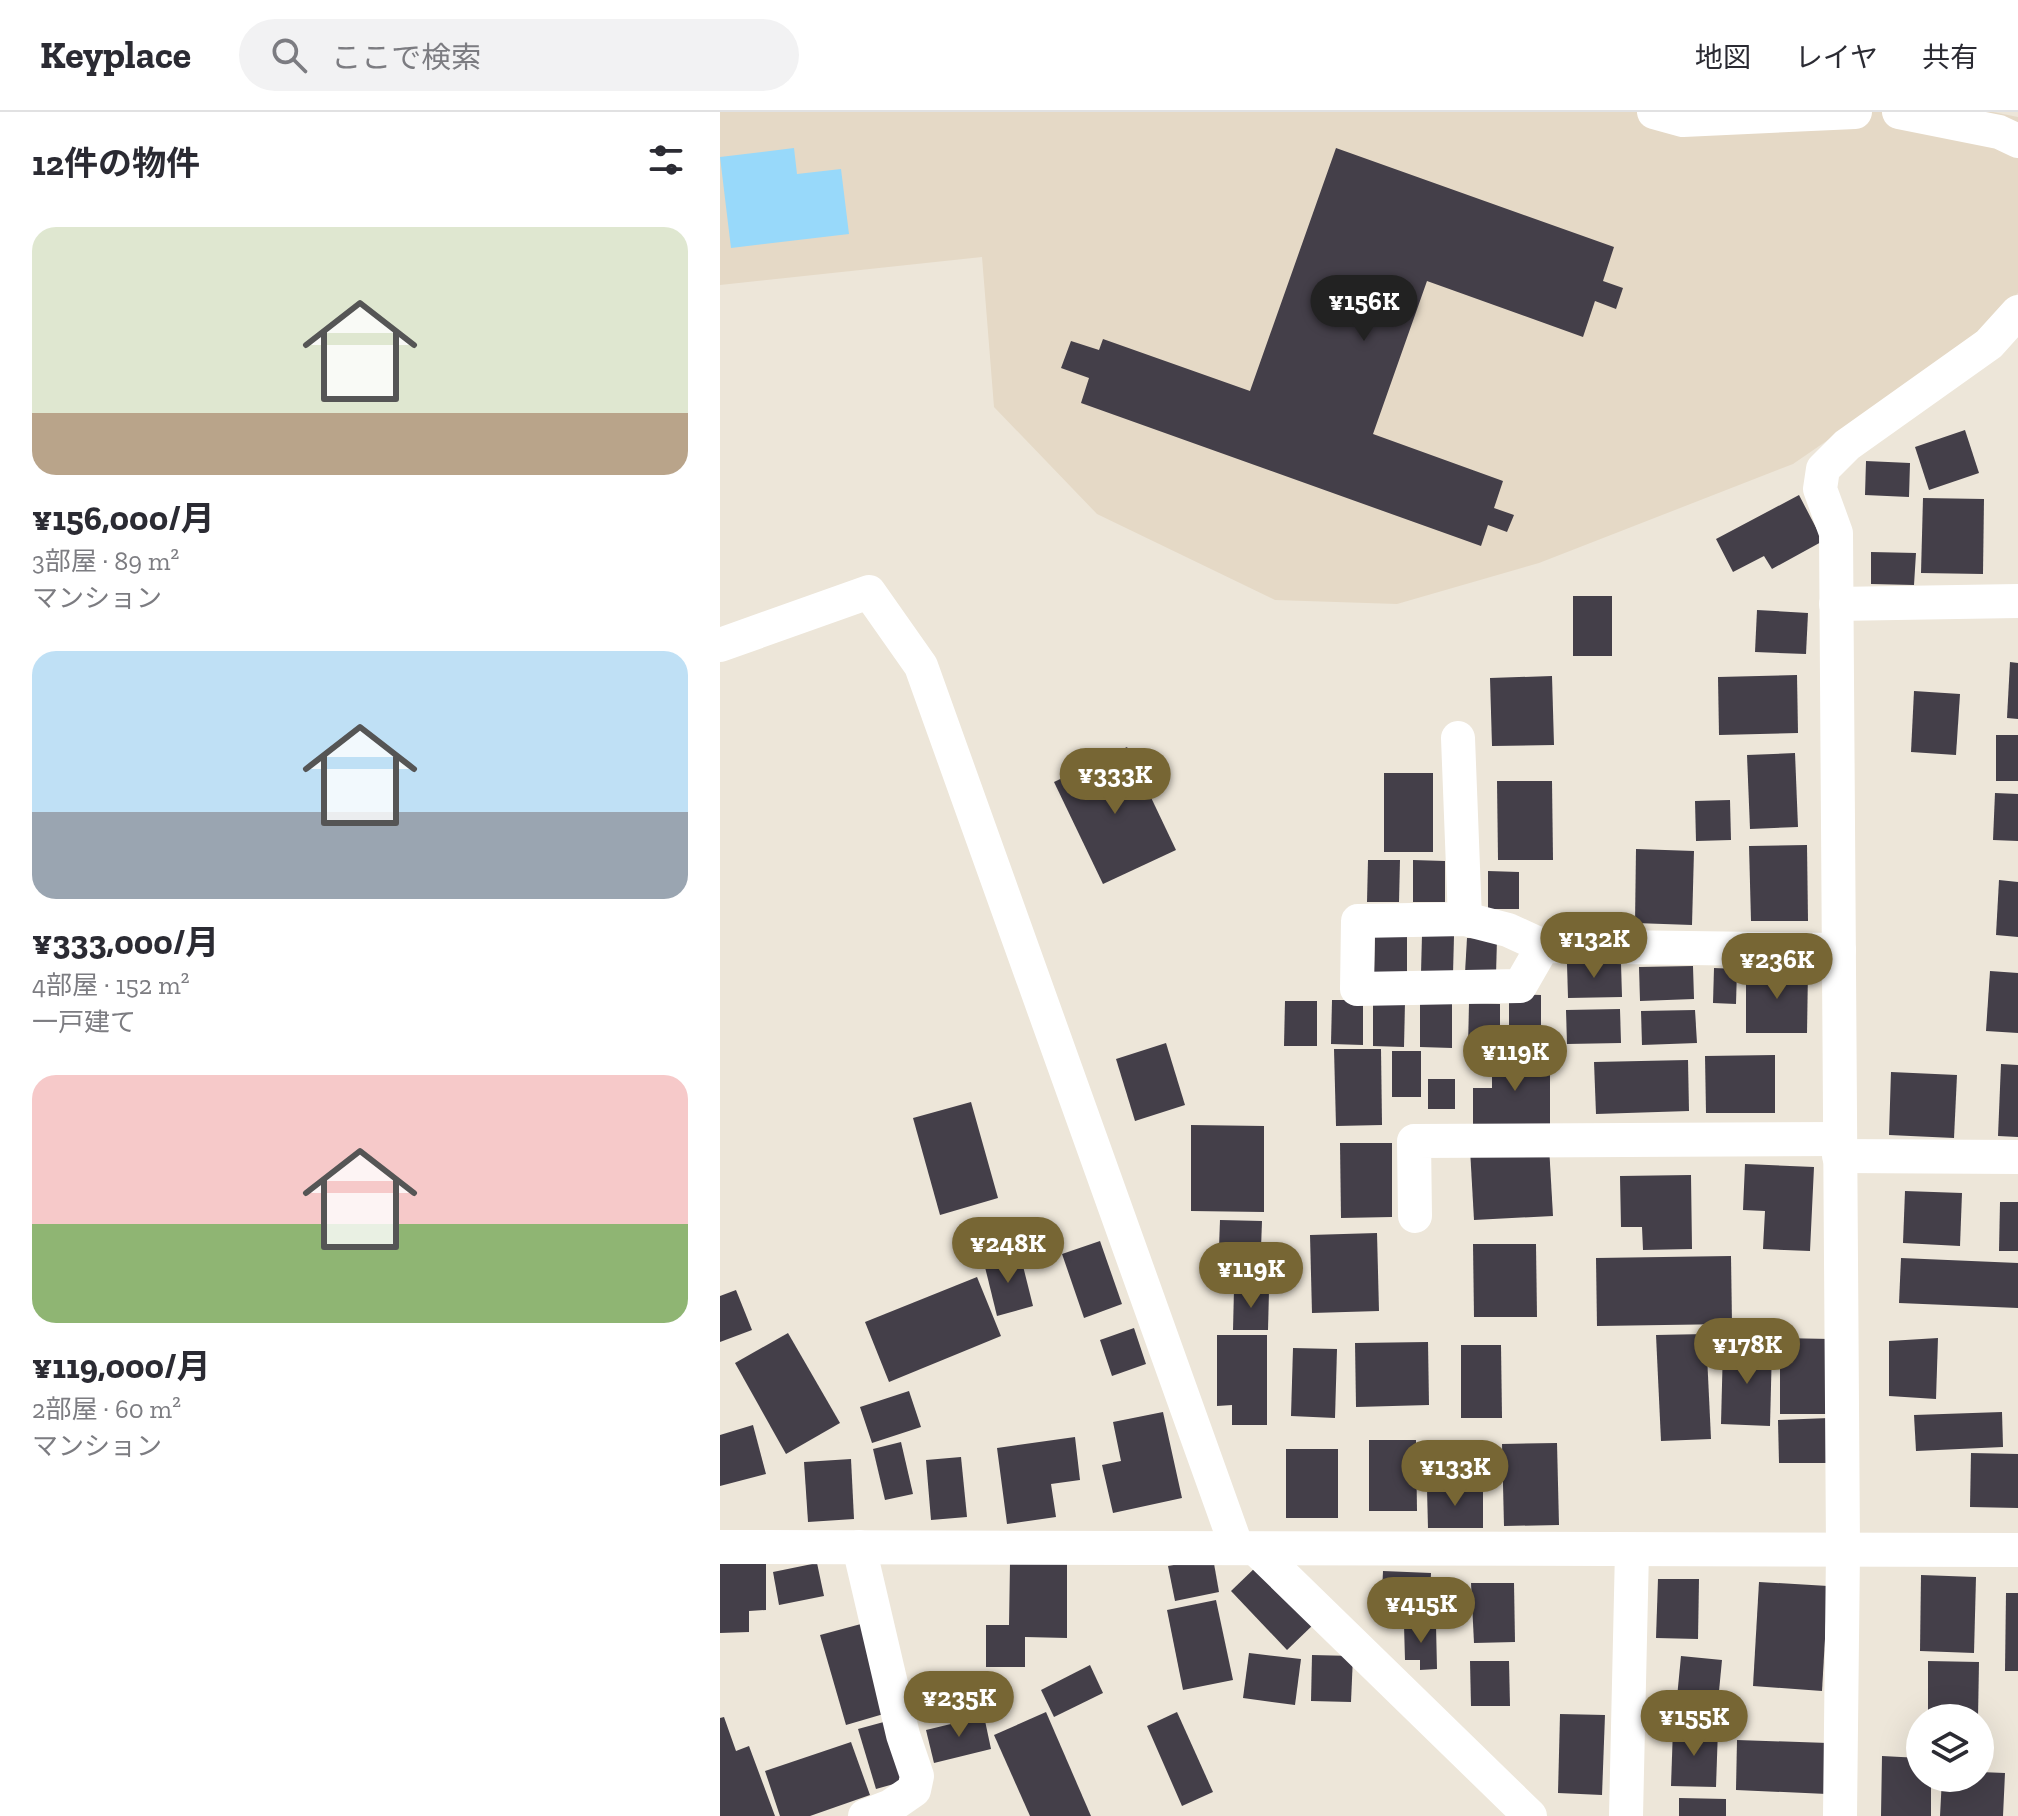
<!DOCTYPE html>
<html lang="ja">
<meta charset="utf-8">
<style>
:root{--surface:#fff;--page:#f2f2f3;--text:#2b2b33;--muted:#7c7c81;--line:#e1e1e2;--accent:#776634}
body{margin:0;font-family:"Zilla Slab","Noto Sans JP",serif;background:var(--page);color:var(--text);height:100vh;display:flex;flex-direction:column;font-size:30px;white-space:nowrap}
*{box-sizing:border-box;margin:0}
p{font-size:26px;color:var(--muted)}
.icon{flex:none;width:44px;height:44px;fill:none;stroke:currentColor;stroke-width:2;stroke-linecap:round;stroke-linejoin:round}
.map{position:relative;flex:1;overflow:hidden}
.sheet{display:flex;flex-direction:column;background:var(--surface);width:720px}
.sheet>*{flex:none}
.controls{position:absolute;left:1186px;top:1592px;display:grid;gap:16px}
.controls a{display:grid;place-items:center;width:88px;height:88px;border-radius:50%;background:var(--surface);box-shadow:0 8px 32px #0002;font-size:40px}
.price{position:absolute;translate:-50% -68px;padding:0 18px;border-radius:28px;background:var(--accent);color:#fff;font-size:26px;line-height:52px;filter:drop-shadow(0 2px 4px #0008)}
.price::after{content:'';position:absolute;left:50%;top:48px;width:24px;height:18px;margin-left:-12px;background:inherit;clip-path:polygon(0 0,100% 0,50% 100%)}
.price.current{background:#222;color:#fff}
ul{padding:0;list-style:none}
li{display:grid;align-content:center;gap:16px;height:424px;padding:0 32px}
li span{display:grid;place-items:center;height:248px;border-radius:24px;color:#555}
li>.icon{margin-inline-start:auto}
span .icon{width:144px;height:144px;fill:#fffc;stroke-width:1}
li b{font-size:34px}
h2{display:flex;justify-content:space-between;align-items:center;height:96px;padding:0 32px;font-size:34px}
header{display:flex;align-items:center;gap:48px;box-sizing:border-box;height:112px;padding:0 40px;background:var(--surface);border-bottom:2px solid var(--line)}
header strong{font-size:38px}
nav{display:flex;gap:44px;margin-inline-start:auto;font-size:28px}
.search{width:560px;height:72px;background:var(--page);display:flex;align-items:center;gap:20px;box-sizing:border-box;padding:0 28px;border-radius:44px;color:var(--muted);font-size:30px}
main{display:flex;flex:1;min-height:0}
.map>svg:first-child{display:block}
.built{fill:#e5d9c6}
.water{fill:#98d9fa}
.building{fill:#443f49}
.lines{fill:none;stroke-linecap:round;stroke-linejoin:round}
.minor{stroke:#fff;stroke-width:34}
</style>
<header>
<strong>Keyplace</strong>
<div class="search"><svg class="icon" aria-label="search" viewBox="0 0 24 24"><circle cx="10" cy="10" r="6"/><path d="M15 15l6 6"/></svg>ここで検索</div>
<nav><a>地図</a><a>レイヤ</a><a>共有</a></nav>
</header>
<main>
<section class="sheet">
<h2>12件の物件<svg class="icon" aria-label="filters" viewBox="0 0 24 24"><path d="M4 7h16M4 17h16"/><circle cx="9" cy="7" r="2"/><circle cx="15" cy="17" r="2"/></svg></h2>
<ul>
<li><span style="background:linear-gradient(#dfe7d0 75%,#b9a48a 0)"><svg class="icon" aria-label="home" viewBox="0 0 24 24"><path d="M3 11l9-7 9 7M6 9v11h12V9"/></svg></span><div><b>¥156,000/月</b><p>3部屋 · 89 m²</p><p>マンション</p></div></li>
<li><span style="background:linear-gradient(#bfe0f5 65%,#9aa5b1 0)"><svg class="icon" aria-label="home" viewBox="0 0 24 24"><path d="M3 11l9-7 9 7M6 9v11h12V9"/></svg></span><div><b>¥333,000/月</b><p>4部屋 · 152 m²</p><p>一戸建て</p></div></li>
<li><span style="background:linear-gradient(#f6c9c9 60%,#8fb573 0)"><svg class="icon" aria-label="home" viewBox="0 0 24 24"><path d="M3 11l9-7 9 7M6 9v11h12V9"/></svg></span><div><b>¥119,000/月</b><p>2部屋 · 60 m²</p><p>マンション</p></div></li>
</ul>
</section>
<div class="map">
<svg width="1298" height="1704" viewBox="0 0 1298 1704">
<rect width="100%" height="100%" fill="#ede6d9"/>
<polygon class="built" points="0,0 1273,0 1298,5 1298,181 1236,240 1073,352 819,451 677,492 555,488 377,402 274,295 262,145 0,173"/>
<polygon class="water" points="74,36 77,62 121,57 129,122 11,136 0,45"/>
<g class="building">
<polygon points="616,36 894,135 883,169 903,176 896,197 875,189 863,225 707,169 653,322 783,369 774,396 794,403 787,420 768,413 761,434 361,291 369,266 341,256 351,229 379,238 383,227 530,279"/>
<polygon points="1245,318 1259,361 1209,378 1195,335"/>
<polygon points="1146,349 1190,351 1189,385 1145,383"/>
<polygon points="1079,383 1103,429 1052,457 1044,444 1013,460 996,427"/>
<polygon points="1203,386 1264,387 1263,462 1201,461"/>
<polygon points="1151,440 1196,441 1194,473 1151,472"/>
<rect x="853" y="484" width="39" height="60"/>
<polygon points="1037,498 1088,501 1086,542 1035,540"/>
<polygon points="1290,550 1298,551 1298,607 1287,606"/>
<polygon points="1077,563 1078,621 999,623 998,565"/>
<polygon points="832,564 834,633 772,634 770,566"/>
<polygon points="1194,579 1240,582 1236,643 1191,640"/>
<rect x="1276" y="623" width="22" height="46"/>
<polygon points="407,635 456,738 383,772 334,670"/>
<polygon points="1075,641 1078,715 1030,717 1027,643"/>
<rect x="664" y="661" width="49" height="79"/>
<polygon points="777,669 832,669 833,748 778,748"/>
<polygon points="1275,681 1298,682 1298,729 1273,728"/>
<polygon points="1010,688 1011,728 976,729 975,689"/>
<polygon points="1087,733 1088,809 1031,809 1029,734"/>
<polygon points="916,737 974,739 972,813 915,811"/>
<polygon points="648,748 680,748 679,790 647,790"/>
<polygon points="693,748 725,749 725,790 693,790"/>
<polygon points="768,759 799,760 799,797 768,797"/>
<polygon points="1279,768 1298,770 1298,825 1276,823"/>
<polygon points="655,822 687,822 687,862 654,862"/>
<polygon points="702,823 734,824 733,862 701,861"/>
<polygon points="747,826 777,827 776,863 745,861"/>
<polygon points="901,851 902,885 848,886 847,852"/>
<polygon points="973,854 974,887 920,889 919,855"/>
<polygon points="994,856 1017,857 1016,892 993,891"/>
<polygon points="1026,856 1088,857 1087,921 1026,921"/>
<polygon points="1270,859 1298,861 1298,921 1266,919"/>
<polygon points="789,882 821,883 821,928 789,927"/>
<polygon points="612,888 643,888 643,933 611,932"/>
<polygon points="565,889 597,889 597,934 564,934"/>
<polygon points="653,890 685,890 684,935 653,934"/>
<polygon points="700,891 732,891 732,936 700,935"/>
<polygon points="749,891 780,892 780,937 748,936"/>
<polygon points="900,897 901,931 847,932 846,898"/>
<polygon points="975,898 977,931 922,933 921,899"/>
<polygon points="446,931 465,993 415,1009 396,947"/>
<polygon points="614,937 661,937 662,1013 616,1014"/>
<rect x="672" y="939" width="29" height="46"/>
<polygon points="772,942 830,942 830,1015 753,1014 753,976 772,976"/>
<polygon points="1055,943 1055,1001 986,1001 985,944"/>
<polygon points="968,948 969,999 876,1002 874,950"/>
<polygon points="1281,952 1298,953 1298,1025 1278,1024"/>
<polygon points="1171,960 1237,963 1234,1026 1169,1023"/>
<rect x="708" y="967" width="27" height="30"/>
<polygon points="251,990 278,1086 220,1103 193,1006"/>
<polygon points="471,1013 544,1014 544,1100 471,1099"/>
<polygon points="620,1031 672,1031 672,1105 621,1106"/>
<polygon points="829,1034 833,1104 754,1108 750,1037"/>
<polygon points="1025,1052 1094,1055 1090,1139 1043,1137 1045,1099 1023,1098"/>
<polygon points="971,1063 972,1137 923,1138 922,1115 901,1115 900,1064"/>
<polygon points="1185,1079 1242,1081 1240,1134 1183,1131"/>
<polygon points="1280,1090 1298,1090 1298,1139 1279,1139"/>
<polygon points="500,1108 542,1109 540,1164 498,1163"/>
<polygon points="657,1121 659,1199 592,1201 590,1123"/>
<polygon points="380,1129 402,1192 364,1206 342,1142"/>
<polygon points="753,1132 816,1132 817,1205 754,1205"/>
<polygon points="300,1142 313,1194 277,1204 264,1151"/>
<polygon points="1011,1144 1012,1212 877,1214 876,1146"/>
<polygon points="1181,1146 1298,1151 1298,1196 1179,1191"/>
<polygon points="257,1165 281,1224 169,1270 145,1210"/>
<polygon points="514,1177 549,1179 548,1218 513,1218"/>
<polygon points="16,1178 32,1218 0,1230 0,1184"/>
<polygon points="414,1216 426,1252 392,1264 380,1228"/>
<polygon points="68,1221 120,1311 66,1342 15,1251"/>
<polygon points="986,1222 991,1327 941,1329 936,1223"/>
<polygon points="497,1223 547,1223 547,1313 512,1313 512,1293 497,1294"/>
<polygon points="1060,1226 1111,1227 1110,1302 1060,1302"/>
<polygon points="1218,1226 1216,1287 1169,1284 1169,1229"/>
<polygon points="708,1230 709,1293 636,1295 635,1231"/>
<polygon points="741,1233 781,1233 782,1306 741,1306"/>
<polygon points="1003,1234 1052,1235 1050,1314 1001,1312"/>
<polygon points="573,1236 617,1237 615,1306 571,1304"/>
<polygon points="189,1279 201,1315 152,1331 140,1295"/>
<polygon points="443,1300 462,1386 393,1401 382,1353 401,1349 393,1310"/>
<polygon points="1282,1300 1283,1335 1196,1339 1194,1303"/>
<polygon points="1109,1306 1110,1351 1059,1351 1058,1308"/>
<polygon points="33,1313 46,1362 0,1374 0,1323"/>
<polygon points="355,1325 360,1368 331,1372 336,1405 287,1412 277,1336"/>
<polygon points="649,1328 696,1328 697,1399 649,1399"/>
<polygon points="181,1330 193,1382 165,1388 153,1337"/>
<polygon points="837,1331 839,1413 784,1414 782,1332"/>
<rect x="566" y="1337" width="52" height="69"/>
<polygon points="1251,1341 1298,1342 1298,1396 1250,1395"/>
<polygon points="241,1345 247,1405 211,1408 206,1348"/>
<polygon points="131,1347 134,1407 88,1410 84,1350"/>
<polygon points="707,1377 763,1377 763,1416 708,1416"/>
<polygon points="493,1446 499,1480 455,1489 448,1454"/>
<polygon points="97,1451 104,1484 59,1493 53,1460"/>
<polygon points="290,1451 347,1452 347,1526 305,1525 305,1555 266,1555 266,1513 289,1513"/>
<polygon points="0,1452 46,1452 46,1498 29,1499 29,1520 0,1521"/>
<polygon points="539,1452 595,1511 567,1538 511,1479"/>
<polygon points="663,1459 711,1461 709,1504 661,1502"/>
<polygon points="1201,1463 1256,1465 1254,1541 1200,1539"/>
<polygon points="938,1467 979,1467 978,1527 936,1526"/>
<polygon points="1039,1470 1108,1474 1102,1579 1033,1574"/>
<polygon points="751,1471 794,1471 795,1530 754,1531"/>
<polygon points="1286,1481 1298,1481 1298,1559 1285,1559"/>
<polygon points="496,1488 513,1568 463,1578 447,1498"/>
<polygon points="141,1512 167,1601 126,1613 100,1523"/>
<polygon points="684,1513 716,1513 717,1557 700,1558 700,1548 685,1548"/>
<polygon points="529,1541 581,1547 575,1593 523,1586"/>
<polygon points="592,1543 633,1544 631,1590 591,1589"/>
<polygon points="961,1544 1002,1548 997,1600 956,1596"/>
<polygon points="750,1549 789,1549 790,1594 751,1594"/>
<polygon points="1208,1549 1259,1550 1258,1606 1208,1606"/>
<polygon points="370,1553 383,1581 334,1605 321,1578"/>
<polygon points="326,1600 371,1704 310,1704 274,1623"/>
<polygon points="457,1600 493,1680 462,1694 427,1614"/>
<polygon points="840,1602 885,1603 882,1683 838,1681"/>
<polygon points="264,1604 271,1637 214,1651 206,1618"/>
<polygon points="4,1605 16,1639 29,1634 55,1704 0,1704 0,1606"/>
<polygon points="171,1608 188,1668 156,1677 138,1617"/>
<polygon points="953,1616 998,1617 996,1675 951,1674"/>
<polygon points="1017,1628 1108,1631 1107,1682 1016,1678"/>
<polygon points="131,1630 150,1683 90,1704 60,1704 45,1659"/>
<polygon points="1162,1644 1200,1646 1200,1666 1211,1666 1211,1704 1161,1704"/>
<polygon points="1260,1660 1285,1661 1283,1704 1220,1704 1222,1666 1260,1666"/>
<polygon points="959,1686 1006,1687 1006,1704 959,1704"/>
</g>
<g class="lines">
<g class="minor">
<polyline points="934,0 963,8 1135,0"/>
<polyline points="1179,0 1279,20 1298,29"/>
<polyline points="1116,492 1298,489"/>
<polyline points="0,533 149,480 201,554 517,1436"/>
<polyline points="738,626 745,807"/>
<polyline points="823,834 800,874 637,877 638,809 745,807 788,818 823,834 1119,838"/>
<polyline points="1119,1044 1298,1045"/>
<polyline points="695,1104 694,1029 1119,1027"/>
<polyline points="0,1435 1298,1438"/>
<polyline points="139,1435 183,1623 197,1664 194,1678 171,1694 145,1704"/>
<polyline points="536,1437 810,1704"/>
<polyline points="906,1704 912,1438"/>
<polyline points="1120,1704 1123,1438 1116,421 1100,377 1103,357 1127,333 1269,232 1298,200"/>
</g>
</g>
</svg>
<div class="controls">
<a><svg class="icon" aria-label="layers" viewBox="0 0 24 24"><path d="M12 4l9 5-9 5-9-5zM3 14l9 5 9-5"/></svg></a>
</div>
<b class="price current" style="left:644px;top:231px">¥156K</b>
<b class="price" style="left:395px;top:704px">¥333K</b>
<b class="price" style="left:874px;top:868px">¥132K</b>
<b class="price" style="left:1057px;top:889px">¥236K</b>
<b class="price" style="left:795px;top:981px">¥119K</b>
<b class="price" style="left:288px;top:1173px">¥248K</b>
<b class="price" style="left:531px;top:1198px">¥119K</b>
<b class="price" style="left:1027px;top:1274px">¥178K</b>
<b class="price" style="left:735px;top:1396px">¥133K</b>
<b class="price" style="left:701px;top:1533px">¥415K</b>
<b class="price" style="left:239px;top:1627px">¥235K</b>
<b class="price" style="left:974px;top:1646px">¥155K</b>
</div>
</main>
